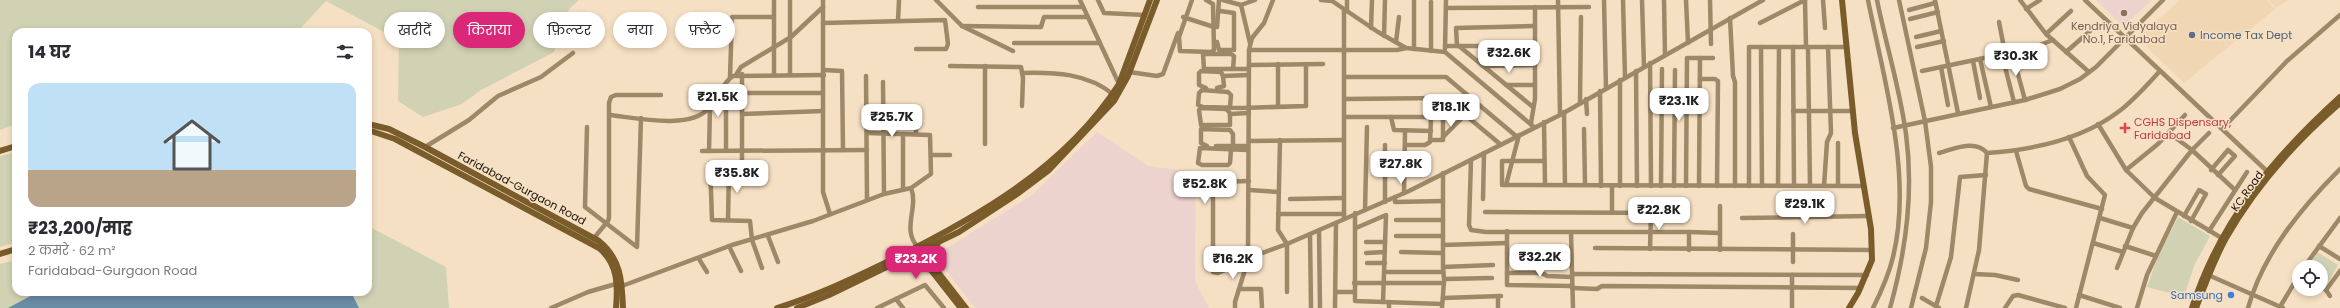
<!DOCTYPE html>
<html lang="hi">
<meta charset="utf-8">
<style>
:root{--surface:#fff;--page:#f7f7f7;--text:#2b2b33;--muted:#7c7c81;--accent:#db2777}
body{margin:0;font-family:Poppins,"Noto Sans Devanagari",sans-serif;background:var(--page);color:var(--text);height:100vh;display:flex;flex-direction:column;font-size:15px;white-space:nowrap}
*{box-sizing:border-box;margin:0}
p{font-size:13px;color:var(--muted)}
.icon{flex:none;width:22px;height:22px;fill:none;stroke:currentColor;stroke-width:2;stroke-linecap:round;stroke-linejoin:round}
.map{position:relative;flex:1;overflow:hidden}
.drawer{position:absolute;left:12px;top:28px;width:360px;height:268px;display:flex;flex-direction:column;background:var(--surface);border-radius:12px;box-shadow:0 2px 6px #0003}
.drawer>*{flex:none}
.guide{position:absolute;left:384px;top:12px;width:380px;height:36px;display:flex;gap:8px}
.tools{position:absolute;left:2292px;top:260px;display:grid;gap:8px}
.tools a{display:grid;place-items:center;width:36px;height:36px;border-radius:50%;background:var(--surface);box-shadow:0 2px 6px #0003;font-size:20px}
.price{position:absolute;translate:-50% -34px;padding:0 9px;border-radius:8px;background:#fff;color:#222;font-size:13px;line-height:26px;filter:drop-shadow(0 1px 2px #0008)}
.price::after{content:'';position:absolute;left:50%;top:24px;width:12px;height:9px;margin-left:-6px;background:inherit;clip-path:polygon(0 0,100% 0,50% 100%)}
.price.on{background:var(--accent);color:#fff}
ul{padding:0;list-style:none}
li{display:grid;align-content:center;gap:8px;height:212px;padding:0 16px}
li span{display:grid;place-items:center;height:124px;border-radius:12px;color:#555}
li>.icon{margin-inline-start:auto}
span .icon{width:72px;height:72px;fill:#fffc;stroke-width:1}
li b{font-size:17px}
h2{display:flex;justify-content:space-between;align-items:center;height:48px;padding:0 16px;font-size:17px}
.tag{padding:0 14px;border-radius:18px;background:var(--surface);box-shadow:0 2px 6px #0003;font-size:14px;line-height:36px}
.tag.on{background:var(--accent);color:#fff}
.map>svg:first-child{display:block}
.built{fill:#f1d6b3}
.education{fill:#edd3ce}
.green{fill:#d1d2b4}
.water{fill:#6a8da6}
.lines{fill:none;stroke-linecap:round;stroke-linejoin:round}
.street{stroke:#9d8868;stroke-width:4.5}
.secondary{stroke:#7a5c2a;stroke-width:6}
.education-dot{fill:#8d6e63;stroke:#f6e0c3;stroke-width:1.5}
.service-dot{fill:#5c6f8a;stroke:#f6e0c3;stroke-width:1.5}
.health-dot{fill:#e0444e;stroke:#f6e0c3;stroke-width:1.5}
.shop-dot{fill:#3f7fe0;stroke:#f6e0c3;stroke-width:1.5}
.labels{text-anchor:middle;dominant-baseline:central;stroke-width:3;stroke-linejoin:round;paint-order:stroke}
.education-label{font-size:11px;fill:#785e54;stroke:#f6e0c3}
.service-label{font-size:11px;fill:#4e5e75;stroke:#f6e0c3;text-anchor:start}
.health-label{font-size:11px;fill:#be3a42;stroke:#f6e0c3;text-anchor:start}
.street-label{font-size:11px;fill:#1a1208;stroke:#f6e0c3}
.shop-label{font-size:11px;fill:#366cbe;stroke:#f6e0c3;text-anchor:end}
</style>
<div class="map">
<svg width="2340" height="308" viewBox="0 0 2340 308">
<rect width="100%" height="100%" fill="#f6e0c3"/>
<g class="built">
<polygon points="2180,0 2267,0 2275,9 2184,83 2138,38"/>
<polygon points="2269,0 2288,0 2276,8"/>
</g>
<g class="education">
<polygon points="2096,0 2152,0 2123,26"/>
<polygon points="1097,132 1148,166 1196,172 1195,281 1209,308 975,308 945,269 942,260 947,248 1032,195"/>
</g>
<g class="green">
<polygon points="0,0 579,0 569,9 554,52 481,90 462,104 423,117 398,101 399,40 326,1 297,32 16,32 16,124 0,130"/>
<polygon points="16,152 16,242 0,247 0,156"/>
<polygon points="2178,217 2210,236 2194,266 2184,297 2147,287 2158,257"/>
<polygon points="368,226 446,267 449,308 0,308 0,264 16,260 16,292 368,292"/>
<polygon points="2317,252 2338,265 2326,286 2321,284 2321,267 2309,267"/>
</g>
<polygon class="water" points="38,292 351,292 359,308 8,308"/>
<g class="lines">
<g class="street">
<polyline points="774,0 774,75"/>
<polyline points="823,0 823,192 830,214"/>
<polyline points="936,0 962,26 1013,51"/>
<polyline points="1080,0 1119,84"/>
<polyline points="1098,0 1104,13 1145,15"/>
<polyline points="1192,0 1179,37 1180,51 1211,52 1214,50 1213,4 1206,0"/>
<polyline points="1223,0 1241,5 1255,0"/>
<polyline points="1273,0 1264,23 1252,38 1249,50 1248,250 1250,255 1254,256 1287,244 1409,191 1560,115 1763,0"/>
<polyline points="1321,0 1332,1 1378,32 1406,48 1445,52 1534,127"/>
<polyline points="1347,0 1347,11"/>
<polyline points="1558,0 1560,115"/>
<polyline points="1604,0 1606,88"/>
<polyline points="1623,0 1625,77"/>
<polyline points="1642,0 1644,67"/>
<polyline points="1664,0 1665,55"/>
<polyline points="1686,0 1688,43"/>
<polyline points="1710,0 1711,44"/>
<polyline points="1805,0 1806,47"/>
<polyline points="1823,0 1825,28"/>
<path d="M1868,0C1884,80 1913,176 1893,257C1889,274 1881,292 1873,308"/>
<path d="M1877,0C1886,45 1900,89 1906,134C1914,193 1906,251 1890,308"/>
<polyline points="1899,0 1925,121 1931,167 1931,202 1926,248 1911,308"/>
<polyline points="1935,0 1958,113"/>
<polyline points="2020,0 2046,34 2089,72"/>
<polyline points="2085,0 2270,174"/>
<polyline points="1241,5 1250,43"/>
<polyline points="978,7 1083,7"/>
<polyline points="1446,8 1589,7"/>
<polyline points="1344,9 1344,219"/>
<polyline points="2026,9 2040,0"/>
<polyline points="1909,10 1935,3"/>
<polyline points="1183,17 1214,27"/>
<polyline points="1730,18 1733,76 1735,82 1735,186"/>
<polyline points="1910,19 1938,12"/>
<polyline points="898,21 899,0"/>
<polyline points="1999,22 2005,53"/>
<polyline points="823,23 945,20 948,44 946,49 916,49"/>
<polyline points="1760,23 1805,0"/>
<polyline points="962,26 1039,27 1041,27 1044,17 1087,17"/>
<polyline points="1217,27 1219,0"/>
<polyline points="1371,28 1372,0"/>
<polyline points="2046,34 2071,11"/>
<polyline points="1384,36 1385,0"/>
<polyline points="1916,37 1941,31"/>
<polyline points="1217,42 1219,50 1234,50 1234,13 1220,11"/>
<polyline points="1396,42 1399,17"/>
<polyline points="1014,43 1099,43"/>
<polyline points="1445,46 1536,46"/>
<polyline points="1457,46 1456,28 1535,26"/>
<polyline points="1459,46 1533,107"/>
<polyline points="1761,47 1762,186"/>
<polyline points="1793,47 1794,186"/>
<polyline points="1808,47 1810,186"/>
<polyline points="1917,47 1944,41"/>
<polyline points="1414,49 1414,0"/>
<polyline points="1445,49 1446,0"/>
<polyline points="1249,50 1397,50 1406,48"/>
<polyline points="1431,51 1431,2"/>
<polyline points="2012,52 2025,100"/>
<polyline points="2066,52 2090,31"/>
<polyline points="2002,55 2014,102"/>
<polyline points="1980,59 1991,107"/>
<polyline points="1973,61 1980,98"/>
<polyline points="1650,63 1651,186"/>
<polyline points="1278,64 1278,106"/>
<polyline points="1249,65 1323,64"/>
<polyline points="950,66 1021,67 1023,78 1022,106"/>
<polyline points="985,66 985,144"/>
<polyline points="1483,66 1535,65"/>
<polyline points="1941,67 1948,105"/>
<polyline points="1233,69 1234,56 1231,54 1203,54 1204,69 1249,69"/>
<polyline points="824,70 842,71 843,150"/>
<polyline points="1636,71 1637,186"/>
<polyline points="1922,71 2032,48 2053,40"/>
<polyline points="1129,72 1157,76 1163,74 1178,33"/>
<path d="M1022,73C1054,72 1088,73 1114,95"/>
<polyline points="736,75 741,67 791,37 823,7"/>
<polyline points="790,75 790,0"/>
<polyline points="866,76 867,200"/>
<polyline points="730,77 732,17 774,17"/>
<polyline points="1344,77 1446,77 1516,136"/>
<polyline points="1700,79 1715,79 1718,81 1717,186"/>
<polyline points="1620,80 1620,186"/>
<polyline points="883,82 884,194"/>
<polyline points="726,85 726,151"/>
<polyline points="1506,85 1535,85"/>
<polyline points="1206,88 1199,85 1199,73 1201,71 1221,72 1223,76 1249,75"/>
<polyline points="1217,88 1224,86 1223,76"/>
<polyline points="1600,91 1601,186"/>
<polyline points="742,93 823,93"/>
<polyline points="1344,99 1445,98 1500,144"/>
<polyline points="1586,99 1587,114"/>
<polyline points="1580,103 1581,17"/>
<polyline points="1230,107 1231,95 1228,92 1202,90 1199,93 1198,105 1203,107 1242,108 1306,106 1306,64"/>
<polygon points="1201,108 1226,109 1230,113 1230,125 1201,125 1199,110"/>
<polyline points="1793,111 1853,111"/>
<polyline points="1564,112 1565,185"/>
<polyline points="742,114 823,111"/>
<polyline points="1230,114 1249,113"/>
<path d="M610,115C637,118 690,130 709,108C717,99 723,82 733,76L824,75"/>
<polyline points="916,116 916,134"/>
<polyline points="1344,117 1443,117 1443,140 1431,140"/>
<polyline points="1391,117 1394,130 1431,131"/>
<polyline points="1544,122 1545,185"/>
<polyline points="1531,123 1535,99 1535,7"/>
<polyline points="2098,124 2126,170 2155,198 2225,240"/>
<polyline points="587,127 585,207 637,247 641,118"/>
<polyline points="1893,128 2025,100 2060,89 2080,79 2096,67 2163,0"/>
<polyline points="2223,128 2287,61 2340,15"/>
<polyline points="1584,129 1585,185"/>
<polyline points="2169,133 2192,150 2235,190"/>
<polyline points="903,134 903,190"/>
<polyline points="1443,137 1465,115"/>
<polyline points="2069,137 2087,176 2105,195 2076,308"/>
<polyline points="1280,140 1278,230 1287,244 1287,292"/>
<polyline points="1249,141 1344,140"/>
<polyline points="1838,143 1838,186"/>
<polyline points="1405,145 1425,145 1430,142 1431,117"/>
<polyline points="1207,146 1201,143 1201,129 1230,130 1233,134 1233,146"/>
<polyline points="1216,146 1248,146"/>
<polyline points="425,147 469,120 498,96 541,77 573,53"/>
<polyline points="1231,149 1230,163 1228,165 1202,165 1198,163 1200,148 1248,150"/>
<polyline points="702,151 867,150"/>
<polyline points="709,151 710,108"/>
<polyline points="2016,151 2026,186 2029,189 2102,209"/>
<path d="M1939,153C1954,149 1975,139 1987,153"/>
<polyline points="932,155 950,155"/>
<polyline points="1471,160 1469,225 1471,230 1486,232 1689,232 1689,250"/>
<polyline points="1544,161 1502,161 1502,185 1864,186"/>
<polyline points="710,163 712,220 750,221 752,240 762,268"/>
<polyline points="742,167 742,74"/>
<polyline points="2126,170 2158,144 2185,115"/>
<polyline points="2211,170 2228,150 2235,156 2218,175"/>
<polyline points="1506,185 1519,135"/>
<polyline points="1661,186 1662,69"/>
<polyline points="1674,186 1675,70"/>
<polyline points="1686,186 1687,58 1713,58"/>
<polyline points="1699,186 1700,58"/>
<polyline points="1749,186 1749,47 1847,47"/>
<polyline points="1778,186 1779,47"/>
<polyline points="1824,186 1827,142 1831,133 1828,47"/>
<path d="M911,188C919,207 901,230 918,247"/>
<polyline points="1249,190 1279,192"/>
<polyline points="1404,193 1405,132"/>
<polyline points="1395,197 1395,202 1443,201"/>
<polyline points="1290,199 1344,198"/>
<polyline points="1483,199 1484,153"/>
<polyline points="1385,202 1385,145"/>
<polyline points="1720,206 1720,250"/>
<polyline points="1365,210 1367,127"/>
<polyline points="1485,212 1665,213"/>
<polyline points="1355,213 1355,301 1442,304"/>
<polyline points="1612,213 1612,186"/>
<polyline points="1278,214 1344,214"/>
<polyline points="2184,216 2199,190 2206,194 2191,221"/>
<polyline points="1742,218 1869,216"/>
<polyline points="2100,218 2133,228"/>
<polyline points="728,220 729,168"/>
<polyline points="1396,220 1443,220"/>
<polyline points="1356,228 1386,215 1383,302"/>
<polyline points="1319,230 1320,308"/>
<polyline points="1507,231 1507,285 1572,286"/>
<polyline points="2209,231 2247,172"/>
<polyline points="1571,232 1573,308"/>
<polyline points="1689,232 1720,233"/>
<polyline points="1310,234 1311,308"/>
<polyline points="1793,234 1793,262"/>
<polyline points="768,236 778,262"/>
<polyline points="1396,236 1443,236"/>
<polyline points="594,238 608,221 609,218 609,103 611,97 616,95 661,95"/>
<polyline points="1366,242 1385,242"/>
<polyline points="2093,243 2123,252"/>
<polyline points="1443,245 1443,173"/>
<polyline points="729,246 741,271"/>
<polyline points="2125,246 2156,256"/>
<polyline points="2319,246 2340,259"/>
<polyline points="1595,248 1872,250"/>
<polyline points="1650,249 1651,213"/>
<polyline points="1401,252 1442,253"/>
<polyline points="1366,253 1385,252"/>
<polyline points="1507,253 1543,253"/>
<polyline points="699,259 707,272"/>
<polyline points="1248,260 1218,273 1213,272 1213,184 1215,182 1249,181"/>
<polyline points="1546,260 1571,259"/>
<polyline points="1367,263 1385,263"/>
<polyline points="1443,267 1443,245 1507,243"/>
<polyline points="2304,267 2340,218"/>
<polyline points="2117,268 2133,228 2142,213 2192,150 2209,133"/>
<polyline points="1385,272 1443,272"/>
<polyline points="1507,273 1542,273 1547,276 1572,277"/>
<polyline points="1572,274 1867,275"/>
<polyline points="1974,274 1995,275 2018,280"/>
<polyline points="2206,274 2283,308"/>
<polyline points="1792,275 1792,308"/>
<polyline points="1492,278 1444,279 1443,267 1493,265"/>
<polyline points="1354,283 1444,283"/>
<polyline points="622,286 732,245 813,221 884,194 911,188 931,174 930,135 867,133"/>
<polyline points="2321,287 2326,290 2330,296"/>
<polyline points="1572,288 1597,289 1602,286 1861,288"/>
<polyline points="1239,289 1261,289 1262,308"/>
<polyline points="2326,290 2340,271"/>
<polyline points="1336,292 1354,292"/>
<polyline points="2079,295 2120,308"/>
<polyline points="1498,296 1498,308"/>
<polyline points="1443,298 1501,296"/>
<polyline points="1922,298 1939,308"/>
<polyline points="896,299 903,308"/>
<polyline points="1936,306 1951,257 1960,177 1986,175"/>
<polyline points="2280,307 2299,275"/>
<polyline points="551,308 588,292 619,283"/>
<polyline points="877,308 925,285 944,308"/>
<polyline points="1235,308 1235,302 1248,260"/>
<polyline points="1335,308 1336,223"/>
<polyline points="1389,308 1389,302"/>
<polyline points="1442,308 1444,281"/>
<path d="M1966,308L1979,250L1987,153C2031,150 2081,140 2118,112C2133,101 2146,86 2159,72"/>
<polyline points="2005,308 2013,296 2018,295 2065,308"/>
<polyline points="2137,308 2147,275 2177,212"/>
<path d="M2248,308C2263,254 2301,208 2340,169"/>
</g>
<g class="secondary">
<polyline points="1842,0 1855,133 1871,229 1872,260 1858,293 1849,308"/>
<path d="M368,124L389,129L425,147L599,241C621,259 622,281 623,308"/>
<path d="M368,130L395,139L599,248C618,264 618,285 616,308"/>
<polyline points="0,151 16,146"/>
<polyline points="920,249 966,308"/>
<polyline points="916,251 960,307"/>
<polyline points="0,254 16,249"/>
<polyline points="903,260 915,262 928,269"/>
<polyline points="933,266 934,249 938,243"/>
<path d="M777,308C816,296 852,279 889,261C976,218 1065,168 1119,84L1150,0"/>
<polyline points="797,308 829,295 959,232 1017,194 1049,170 1114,101 1128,76 1157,0"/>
<path d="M2192,308C2220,221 2273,158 2340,97"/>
<path d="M2196,308C2205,284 2214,260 2226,238C2255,187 2296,141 2340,103"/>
</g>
</g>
<circle class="education-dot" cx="2124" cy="13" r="4"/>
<circle class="service-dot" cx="2192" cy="35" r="4"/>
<path class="health-dot" d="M2123 122h4v4h4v4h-4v4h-4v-4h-4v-4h4z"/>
<circle class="shop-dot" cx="2231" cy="295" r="4"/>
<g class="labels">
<g class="education-label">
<text x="2124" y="26">Kendriya Vidyalaya<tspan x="2124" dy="13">No.1, Faridabad</tspan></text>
</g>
<g class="service-label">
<text x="2200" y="35">Income Tax Dept</text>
</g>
<g class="health-label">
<text x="2134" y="122">CGHS Dispensary,<tspan x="2134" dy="13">Faridabad</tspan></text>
</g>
<g class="street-label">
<text transform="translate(522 188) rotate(28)">Faridabad-Gurgaon Road</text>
<text transform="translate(2247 191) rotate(-54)">KC Road</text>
</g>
<g class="shop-label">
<text x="2223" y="295">Samsung</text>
</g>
</g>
</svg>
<div class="tools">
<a><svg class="icon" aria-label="locate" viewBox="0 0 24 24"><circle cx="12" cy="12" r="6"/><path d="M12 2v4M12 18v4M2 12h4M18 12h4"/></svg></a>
</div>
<b class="price" style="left:1509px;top:74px">₹32.6K</b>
<b class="price" style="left:2016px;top:77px">₹30.3K</b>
<b class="price" style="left:718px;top:118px">₹21.5K</b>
<b class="price" style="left:1679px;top:122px">₹23.1K</b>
<b class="price" style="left:1451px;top:128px">₹18.1K</b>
<b class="price" style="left:892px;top:138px">₹25.7K</b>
<b class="price" style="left:1401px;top:185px">₹27.8K</b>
<b class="price" style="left:737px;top:194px">₹35.8K</b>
<b class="price" style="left:1205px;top:205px">₹52.8K</b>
<b class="price" style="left:1805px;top:225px">₹29.1K</b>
<b class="price" style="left:1659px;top:231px">₹22.8K</b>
<b class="price" style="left:1540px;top:278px">₹32.2K</b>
<b class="price on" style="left:916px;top:280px">₹23.2K</b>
<b class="price" style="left:1233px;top:280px">₹16.2K</b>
<div class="guide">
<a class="tag">खरीदें</a>
<a class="tag on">किराया</a>
<a class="tag">फ़िल्टर</a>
<a class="tag">नया</a>
<a class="tag">फ़्लैट</a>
</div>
<section class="drawer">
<h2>14 घर<svg class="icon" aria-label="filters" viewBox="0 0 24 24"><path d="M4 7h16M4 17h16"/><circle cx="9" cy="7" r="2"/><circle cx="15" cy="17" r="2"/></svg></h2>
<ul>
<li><span style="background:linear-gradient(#bfe0f5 70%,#b9a48a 0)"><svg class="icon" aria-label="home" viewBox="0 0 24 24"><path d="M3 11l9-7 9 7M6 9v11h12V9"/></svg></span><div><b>₹23,200/माह</b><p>2 कमरे · 62 m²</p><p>Faridabad-Gurgaon Road</p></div></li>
</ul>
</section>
</div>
